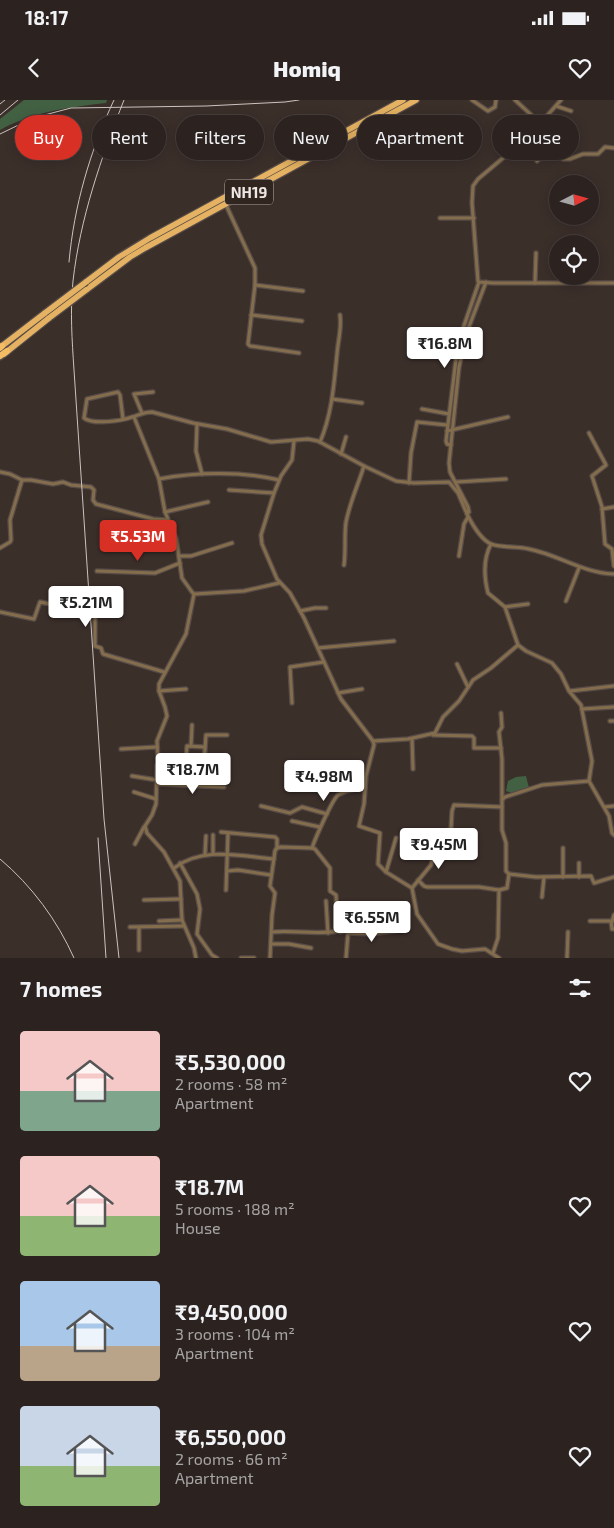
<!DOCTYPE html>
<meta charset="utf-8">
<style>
:root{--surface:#2c2320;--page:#382f2d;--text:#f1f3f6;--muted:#a6a4a5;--line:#48403e;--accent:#d93025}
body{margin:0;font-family:"Exo 2",sans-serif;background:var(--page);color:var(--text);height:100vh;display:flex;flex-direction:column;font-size:19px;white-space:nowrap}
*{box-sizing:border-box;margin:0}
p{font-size:16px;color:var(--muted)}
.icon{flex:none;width:28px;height:28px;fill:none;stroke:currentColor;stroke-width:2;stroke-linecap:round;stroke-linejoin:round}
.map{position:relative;height:858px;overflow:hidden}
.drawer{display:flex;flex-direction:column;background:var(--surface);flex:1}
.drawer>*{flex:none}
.hud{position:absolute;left:15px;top:15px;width:585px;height:45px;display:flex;gap:10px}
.needle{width:32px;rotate:84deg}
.controls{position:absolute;left:549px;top:75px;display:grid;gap:10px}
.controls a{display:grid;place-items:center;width:50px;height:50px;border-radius:50%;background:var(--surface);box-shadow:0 2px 12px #0003,0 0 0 1px var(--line);font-size:25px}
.price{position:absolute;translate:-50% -42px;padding:0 11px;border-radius:5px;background:#fff;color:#222;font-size:16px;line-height:32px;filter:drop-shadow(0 1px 2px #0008)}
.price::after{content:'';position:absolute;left:50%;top:30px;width:15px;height:11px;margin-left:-8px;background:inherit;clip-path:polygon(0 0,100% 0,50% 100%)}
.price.active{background:var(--accent);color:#fff}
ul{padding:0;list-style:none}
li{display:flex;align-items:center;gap:15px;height:125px;padding:0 20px}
li span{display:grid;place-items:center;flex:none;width:140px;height:100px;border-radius:5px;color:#555}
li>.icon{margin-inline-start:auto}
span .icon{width:60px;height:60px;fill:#fffc;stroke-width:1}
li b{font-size:21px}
h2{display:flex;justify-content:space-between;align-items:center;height:60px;padding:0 20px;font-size:21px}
.tag{padding:0 18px;border-radius:22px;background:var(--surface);box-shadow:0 2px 12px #0003,0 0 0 1px var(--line);font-size:18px;line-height:45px}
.tag.active{background:var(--accent);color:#fff}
.status{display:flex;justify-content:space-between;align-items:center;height:35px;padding:0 25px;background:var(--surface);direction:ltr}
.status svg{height:14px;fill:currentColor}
header{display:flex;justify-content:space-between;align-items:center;height:65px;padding:0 20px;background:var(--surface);font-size:22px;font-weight:800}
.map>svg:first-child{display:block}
.green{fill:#426143}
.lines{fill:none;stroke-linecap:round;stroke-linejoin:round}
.minor-casing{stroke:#584c48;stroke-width:5.5}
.trunk-casing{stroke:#584c48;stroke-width:8}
.motorway-casing{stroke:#584c48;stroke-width:9}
.minor{stroke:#836d4c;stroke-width:3}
.trunk{stroke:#e4b262;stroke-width:5.5}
.motorway{stroke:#f4bd65;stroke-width:6}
.rail{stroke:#ccc3c0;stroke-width:1}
.trunk-bridge-casing{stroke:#584c48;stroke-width:8;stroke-linecap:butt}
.trunk-bridge{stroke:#e4b262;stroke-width:5.5}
.labels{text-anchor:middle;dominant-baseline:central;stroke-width:5;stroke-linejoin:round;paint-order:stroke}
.shield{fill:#312520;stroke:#b6ada9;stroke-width:1}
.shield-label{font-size:15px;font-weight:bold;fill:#efe7e4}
</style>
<div class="status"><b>18:17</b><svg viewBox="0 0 49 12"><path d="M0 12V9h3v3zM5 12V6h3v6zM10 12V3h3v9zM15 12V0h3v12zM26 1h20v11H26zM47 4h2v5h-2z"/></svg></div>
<header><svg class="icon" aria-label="back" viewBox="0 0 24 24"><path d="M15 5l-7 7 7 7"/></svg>Homiq<svg class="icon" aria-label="heart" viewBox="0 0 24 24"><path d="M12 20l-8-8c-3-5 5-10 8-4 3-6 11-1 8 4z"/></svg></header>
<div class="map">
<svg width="614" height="858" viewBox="0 0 614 858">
<rect width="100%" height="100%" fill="#3b2f2a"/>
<g class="green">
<path d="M24,0H107L106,3C70,7 32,12 0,30V19Z"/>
<polygon points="526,676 529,688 512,693 506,691 508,681 516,677"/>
</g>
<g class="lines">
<defs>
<g id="minor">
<polyline points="472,0 488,11 495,7 496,0"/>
<polyline points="515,0 540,23"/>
<polyline points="561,0 528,37 478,79 473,86 472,103 478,181 479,182 493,183 614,183"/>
<polyline points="556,6 571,11"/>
<path d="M538,26V35C542,39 545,40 549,42C555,47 556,55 563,59H570L583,54H598L605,47L614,48"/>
<polyline points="537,61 553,47"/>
<polyline points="226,105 255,168 255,185 248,244 250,246 299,253"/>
<polyline points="440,118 474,118"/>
<polyline points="535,183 536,153"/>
<polyline points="255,185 303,191"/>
<polyline points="251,215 302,221"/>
<polyline points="332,299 362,303"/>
<polyline points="422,309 449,314"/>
<polyline points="142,313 134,294 153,292"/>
<polyline points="134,317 159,379 165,412 176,438 182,478 192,492 194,494 244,491 279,483"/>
<path d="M123,319L120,295L118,292L87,299L84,318C93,325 121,321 132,317C139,315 144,312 152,312L193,323L227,329L271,342L308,339L318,341L364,366L396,381L414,383L449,382L458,393L467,414L469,412L468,407L450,372L449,363L459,267L467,232L486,182"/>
<polyline points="197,324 196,351 202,374"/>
<polyline points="447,331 508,317"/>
<polyline points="589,333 606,365 592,376 602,407 605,444 612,449 614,466"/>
<polyline points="294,341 292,360 281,376 274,393 261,435 262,444 277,479 290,493 304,518 341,599 373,641 374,645 366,676 364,704 359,726 380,733 378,764 386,772 412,788 417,814 438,844 452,849 462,851 485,849 499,858"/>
<path d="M320,342C332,314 334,284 337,254C338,240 342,229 340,215"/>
<polyline points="451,345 447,344 446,341 458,243 479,182"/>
<polyline points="341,354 346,337"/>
<polyline points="0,372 10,374 22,380 31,380 53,384 63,382 71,385 91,387 94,390 93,400 96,404 153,419 167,420"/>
<path d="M159,379C196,372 242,371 279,380"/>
<polyline points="456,382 506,379"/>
<polyline points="409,383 411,353 417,322 447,325"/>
<polyline points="229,390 274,393"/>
<polyline points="602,409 614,407"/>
<polyline points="165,412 208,402"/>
<path d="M467,414C472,424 480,439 491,444C502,448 517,446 529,449C559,455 583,473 614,474"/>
<path d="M491,444C483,459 484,477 488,493L505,507L518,545L526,551L552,563L561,574L569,591L581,605L592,661L589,681L609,716L612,733L614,735"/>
<polyline points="0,448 10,442 11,440 10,420 22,380"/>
<polyline points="179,456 191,456 232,443"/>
<polyline points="459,456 464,424 468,417"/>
<path d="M344,465C346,451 344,436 346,422C350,402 358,385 364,366"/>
<polyline points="97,471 155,473 180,463"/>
<polyline points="566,501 579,468"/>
<polyline points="505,507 528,504"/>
<polyline points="300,511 315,508 326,508"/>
<polyline points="0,512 34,519 40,502 90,512 95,517 95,546 101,548 103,554 164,572"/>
<polyline points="318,548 394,541"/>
<polyline points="457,564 468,587"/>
<polyline points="159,591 186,589"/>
<polyline points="570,591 614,586"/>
<polyline points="338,593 362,589"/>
<polyline points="292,603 290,567 324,562"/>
<polyline points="582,609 614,607"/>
<polyline points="501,613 502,627 499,632 502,659 502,699"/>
<polyline points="610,621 614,621"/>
<polyline points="433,635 472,636 474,638 474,648 501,648"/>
<polyline points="412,639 413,669"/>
<polyline points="373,641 408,639 435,633 443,617 459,601 473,580 491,568 518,545"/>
<polyline points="191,646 192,625"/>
<polyline points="121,649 157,647"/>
<polyline points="186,660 187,646 205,647"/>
<polyline points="158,662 157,641 167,616 165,607 159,591 159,584 186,534 194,494"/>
<polyline points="204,663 206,635 227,635"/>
<polyline points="132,676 157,680"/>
<polyline points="157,684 224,687"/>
<polyline points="134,692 156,699"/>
<polyline points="261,706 290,713 302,707 327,714"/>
<polyline points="502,707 502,730 506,743 506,771 509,774 536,777 591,776 594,783 614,777"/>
<polyline points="605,707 614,706"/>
<polyline points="292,721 320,727"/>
<polyline points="221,732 275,737 277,739 277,748"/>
<polyline points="213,735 213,754"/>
<polyline points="135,744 144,727"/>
<path d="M312,748C315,739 332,700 338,695C346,690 356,689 365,687"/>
<polyline points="563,748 563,777"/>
<polyline points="205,754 206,736"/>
<polyline points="180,763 197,794 200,809 197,834 212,855 217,858"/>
<polyline points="579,763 579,777"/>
<path d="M174,768C203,746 240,756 274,759"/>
<polyline points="227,771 238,770 271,775"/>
<polyline points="386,772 396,738"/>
<polyline points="418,780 424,786 427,787 479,787 499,790 498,838 493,853"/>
<polyline points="412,788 431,765 440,733 451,729 452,711 454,705 502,707 502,700 505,697 542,685 589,681"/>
<polyline points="226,790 228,733"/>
<polyline points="499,790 507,788 509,774"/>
<polyline points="542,797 544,777"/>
<polyline points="144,800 181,799"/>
<polyline points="326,801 328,833"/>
<polyline points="159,821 182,820"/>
<polyline points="590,821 611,821 612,829 614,829"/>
<polyline points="612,822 614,815"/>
<polyline points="130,827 184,826"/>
<polyline points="139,828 139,850"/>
<path d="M272,832C295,830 316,835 339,831"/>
<polyline points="348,833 370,834 395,831"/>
<polyline points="272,844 289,844 311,848"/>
<polyline points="196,858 194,848 182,820 180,781 164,752 147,733 145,726 152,715 156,704 157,665 160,659 167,658 225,665"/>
<polyline points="241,858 254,858"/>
<polyline points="270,858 272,815 275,793 270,786 275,751 276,749 280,747 312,748 315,749 330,768 330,791 336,795 338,830 340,832 347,831 348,833 346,858"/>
<polyline points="567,858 568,832"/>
</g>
<g id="trunk">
<polyline points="86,182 119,157 150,138 403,0"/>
<polyline points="86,190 130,157 145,148 416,0"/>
<polyline points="2,246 45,213"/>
<polyline points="4,254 49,218"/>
</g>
<g id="motorway">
<polyline points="0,248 2,246"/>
<polyline points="0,256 7,251"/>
</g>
</defs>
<use href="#minor" class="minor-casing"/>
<use href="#trunk" class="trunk-casing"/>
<use href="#motorway" class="motorway-casing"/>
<use href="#minor" class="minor"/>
<use href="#trunk" class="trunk"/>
<use href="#motorway" class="motorway"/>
<g class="rail">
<polyline points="0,4 5,0"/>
<polyline points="0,15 18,0"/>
<polyline points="0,34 33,18 71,8 206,6 285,2 299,0"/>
<path d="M69,162C74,106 90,51 114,0"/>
<polyline points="98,738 106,858"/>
<path d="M0,759C32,786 57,820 74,858"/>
<path d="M119,858L104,719L74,270C72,240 70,211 73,181C80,119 101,58 124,0"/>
</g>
<defs>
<g id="trunk-bridge">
<polyline points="45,213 86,182"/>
<polyline points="49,218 86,190"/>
</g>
</defs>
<use href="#trunk-bridge" class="trunk-bridge-casing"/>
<use href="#trunk-bridge" class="trunk-bridge"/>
</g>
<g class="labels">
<rect class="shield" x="225" y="79.5" width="48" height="25" rx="4"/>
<g class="shield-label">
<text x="249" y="92">NH19</text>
</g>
</g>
</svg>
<div class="controls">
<a><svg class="needle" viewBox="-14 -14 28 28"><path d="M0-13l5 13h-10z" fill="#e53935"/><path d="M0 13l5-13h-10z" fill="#a6a4a5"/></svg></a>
<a><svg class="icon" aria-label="locate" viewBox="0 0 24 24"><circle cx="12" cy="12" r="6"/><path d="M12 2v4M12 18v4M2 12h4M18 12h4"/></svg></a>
</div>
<b class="price" style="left:445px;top:269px">₹16.8M</b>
<b class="price active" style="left:138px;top:462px">₹5.53M</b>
<b class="price" style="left:86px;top:528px">₹5.21M</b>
<b class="price" style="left:193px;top:695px">₹18.7M</b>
<b class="price" style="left:324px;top:702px">₹4.98M</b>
<b class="price" style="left:439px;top:770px">₹9.45M</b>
<b class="price" style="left:372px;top:843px">₹6.55M</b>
<div class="hud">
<a class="tag active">Buy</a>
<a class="tag">Rent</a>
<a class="tag">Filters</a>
<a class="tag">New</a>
<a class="tag">Apartment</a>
<a class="tag">House</a>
</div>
</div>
<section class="drawer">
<h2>7 homes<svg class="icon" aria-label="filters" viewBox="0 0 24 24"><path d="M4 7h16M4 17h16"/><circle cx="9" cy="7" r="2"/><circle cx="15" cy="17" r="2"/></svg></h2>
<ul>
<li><span style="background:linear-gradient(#f6c9c9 60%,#7fa58c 0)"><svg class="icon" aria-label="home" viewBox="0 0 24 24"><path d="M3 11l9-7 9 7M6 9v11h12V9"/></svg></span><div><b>₹5,530,000</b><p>2 rooms · 58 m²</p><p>Apartment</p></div><svg class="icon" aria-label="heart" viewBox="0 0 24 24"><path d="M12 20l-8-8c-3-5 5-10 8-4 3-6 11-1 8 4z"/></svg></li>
<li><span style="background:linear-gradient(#f6c9c9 60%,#8fb573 0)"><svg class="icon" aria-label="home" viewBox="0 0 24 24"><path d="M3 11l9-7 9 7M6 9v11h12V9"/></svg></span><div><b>₹18.7M</b><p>5 rooms · 188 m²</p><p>House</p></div><svg class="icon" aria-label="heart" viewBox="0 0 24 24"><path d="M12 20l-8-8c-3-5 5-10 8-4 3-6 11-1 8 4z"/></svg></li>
<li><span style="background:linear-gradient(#a9c7e8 65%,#b9a48a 0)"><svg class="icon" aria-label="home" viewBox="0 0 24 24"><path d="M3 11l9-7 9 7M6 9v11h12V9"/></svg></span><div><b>₹9,450,000</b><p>3 rooms · 104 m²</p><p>Apartment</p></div><svg class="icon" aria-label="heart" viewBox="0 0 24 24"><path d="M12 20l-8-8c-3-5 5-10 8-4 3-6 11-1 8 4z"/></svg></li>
<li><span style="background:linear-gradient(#c9d6e8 60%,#8fb573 0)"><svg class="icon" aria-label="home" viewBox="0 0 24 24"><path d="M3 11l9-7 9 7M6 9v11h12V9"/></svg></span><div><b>₹6,550,000</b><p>2 rooms · 66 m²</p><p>Apartment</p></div><svg class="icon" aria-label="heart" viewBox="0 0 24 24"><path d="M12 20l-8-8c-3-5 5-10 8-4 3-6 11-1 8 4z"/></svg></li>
</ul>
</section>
